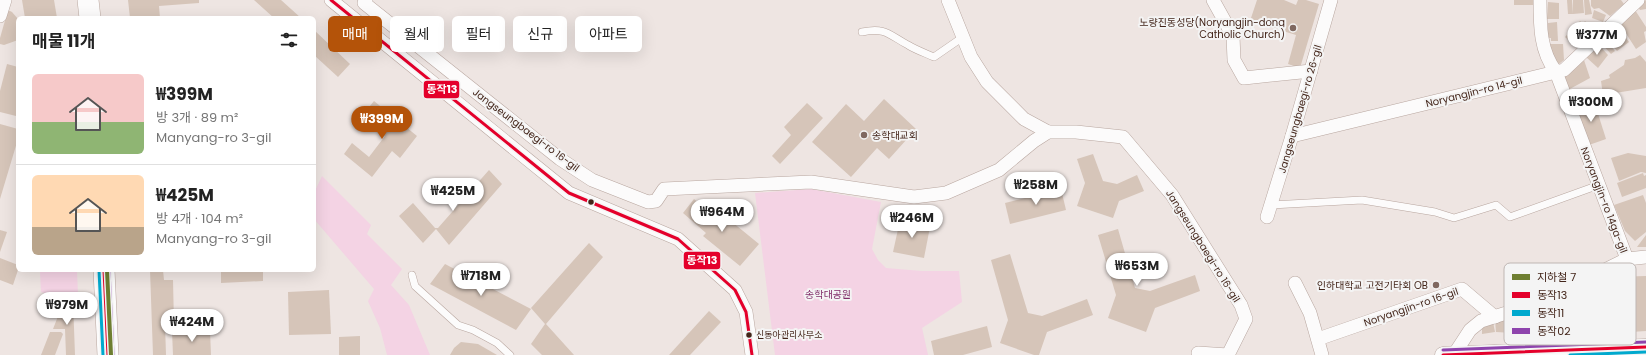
<!DOCTYPE html>
<html lang="ko">
<meta charset="utf-8">
<style>
:root{--surface:#fff;--page:#f2f2f2;--text:#222;--muted:#767676;--line:#e0e0e0;--accent:#b45309}
body{margin:0;font-family:Poppins,"Noto Sans KR",sans-serif;background:var(--page);color:var(--text);height:100vh;display:flex;flex-direction:column;font-size:15px;white-space:nowrap}
*{box-sizing:border-box;margin:0}
p{font-size:13px;color:var(--muted)}
.icon{flex:none;width:22px;height:22px;fill:none;stroke:currentColor;stroke-width:2;stroke-linecap:round;stroke-linejoin:round}
.map{position:relative;flex:1;overflow:hidden}
.panel{position:absolute;left:16px;top:16px;width:300px;height:256px;display:flex;flex-direction:column;background:var(--surface);border-radius:6px;box-shadow:0 4px 16px #0002}
.panel>*{flex:none}
.guide{position:absolute;left:328px;top:16px;width:380px;height:36px;display:flex;gap:8px}
.price{position:absolute;translate:-50% -34px;padding:0 9px;border-radius:14px;background:#fff;color:#222;font-size:13px;line-height:26px;filter:drop-shadow(0 1px 2px #0008)}
.price::after{content:'';position:absolute;left:50%;top:24px;width:12px;height:9px;margin-left:-6px;background:inherit;clip-path:polygon(0 0,100% 0,50% 100%)}
.price.on{background:var(--accent);color:#fff}
ul{padding:0;list-style:none}
li{display:flex;align-items:center;gap:12px;height:100px;padding:0 16px}
li+li{border-top:1px solid var(--line)}
li span{display:grid;place-items:center;flex:none;width:112px;height:80px;border-radius:6px;color:#555}
li>.icon{margin-inline-start:auto}
span .icon{width:48px;height:48px;fill:#fffc;stroke-width:1}
li b{font-size:17px}
h2{display:flex;justify-content:space-between;align-items:center;height:48px;padding:0 16px;font-size:17px}
.tag{padding:0 14px;border-radius:6px;background:var(--surface);box-shadow:0 4px 16px #0002;font-size:14px;line-height:36px}
.tag.on{background:var(--accent);color:#fff}
.map>svg:first-child{display:block}
.green{fill:#f4d3e4}
.building{fill:#d6c5b9}
.lines{fill:none;stroke-linecap:round;stroke-linejoin:round}
.service-casing{stroke:#b8a69f;stroke-width:8}
.minor-casing{stroke:#b8a69f;stroke-width:14}
.tertiary-casing{stroke:#b8a69f;stroke-width:17}
.primary-casing{stroke:#b8a69f;stroke-width:22}
.service{stroke:#fcfbfb;stroke-width:7}
.minor{stroke:#fcfbfb;stroke-width:13}
.tertiary{stroke:#fcfbfb;stroke-width:16}
.primary{stroke:#fcfbfb;stroke-width:21}
.bus-1-casing{stroke:#f4f4f4;stroke-width:6}
.bus-2-casing{stroke:#f4f4f4;stroke-width:6}
.bus-3-casing{stroke:#f4f4f4;stroke-width:6}
.bus-1{stroke:#e4002b;stroke-width:3}
.bus-2{stroke:#00a9ce;stroke-width:3}
.bus-3{stroke:#8e44ad;stroke-width:3}
.metro-1-casing{stroke:#f4f4f4;stroke-width:7}
.metro-1{stroke:#6e7e31;stroke-width:4}
.poi-dot{fill:#7f6860;stroke:#f4f4f4;stroke-width:1.5}
.bus-dot{fill:#43251a;stroke:#f4f4f4;stroke-width:1.5}
.labels{text-anchor:middle;dominant-baseline:central;stroke-width:4;stroke-linejoin:round;paint-order:stroke}
.bus-label{font-size:9px;fill:#43251a;stroke:#f4f4f4;text-anchor:start}
.poi-label{font-size:10px;fill:#43251a;stroke:#f4f4f4;text-anchor:end}
.street-label{font-size:10px;fill:#43251a;stroke:#f4f4f4}
.park-label{font-size:10px;fill:#802d69;stroke:#f4f4f4}
.key{fill:#f4f4f4;stroke:#bfb6b3;stroke-width:1}
.key-label{font-size:11px;fill:#43251a}
.line-badge{stroke:#f4f4f4;stroke-width:1.5}
.badge-label{font-size:11px;text-anchor:middle;font-weight:bold;fill:#fff}
</style>
<div class="map">
<svg width="1646" height="355" viewBox="0 0 1646 355">
<rect width="100%" height="100%" fill="#eee5e2"/>
<g class="green">
<polygon points="322,176 371,225 367,234 402,269 391,285 409,305 430,355 387,355 380,328 368,301 374,289 314,219 314,193"/>
<polygon points="811,189 881,202 872,249 878,260 886,268 922,271 959,271 962,302 922,328 928,355 775,355 755,193"/>
<polygon points="77,271 78,294 51,295 41,292 40,272"/>
</g>
<g class="building">
<polygon points="22,0 54,0 57,18 25,18"/>
<polygon points="128,0 199,0 199,3 159,6 160,18 130,18"/>
<polygon points="254,0 281,0 301,18 274,18"/>
<polygon points="1257,0 1284,0 1296,5 1298,0 1306,0 1319,4 1300,68 1288,64 1296,35 1250,21"/>
<rect x="1514" y="0" width="24" height="5"/>
<polygon points="1567,0 1572,0 1573,14 1568,14"/>
<polygon points="1573,0 1583,0 1584,13 1573,14"/>
<polygon points="1584,0 1589,0 1592,14 1585,15"/>
<polygon points="1591,0 1621,0 1624,4 1610,16 1599,8 1594,9 1591,6"/>
<polygon points="1646,0 1646,9 1640,10 1637,5"/>
<polygon points="1548,2 1559,3 1559,19 1547,19"/>
<polygon points="8,10 12,12 18,19 18,40 4,45 0,44 0,38"/>
<polygon points="1594,10 1606,15 1603,22 1592,18"/>
<polygon points="1635,10 1646,27 1646,31 1644,32 1646,42 1636,49 1618,21"/>
<polygon points="1580,21 1583,24 1585,21 1592,28 1576,47 1565,37"/>
<polygon points="1557,22 1558,41 1551,41 1551,38 1548,38 1548,23"/>
<polygon points="1617,25 1629,42 1617,51 1604,35"/>
<polygon points="314,30 350,64 338,77 314,55"/>
<polygon points="1603,37 1615,51 1611,54 1599,41"/>
<polygon points="1550,44 1563,44 1564,60 1555,67 1552,63"/>
<polygon points="1598,44 1608,55 1598,68 1586,57"/>
<polygon points="1640,55 1646,62 1646,88 1603,95 1601,81 1610,78 1609,75 1624,65 1625,60 1635,58"/>
<polygon points="1584,60 1590,78 1568,90 1563,77"/>
<polygon points="7,64 18,67 18,109 16,116 0,112 0,91"/>
<polygon points="884,99 916,129 889,159 877,148 851,177 812,142 846,104 864,121"/>
<polygon points="374,101 417,136 400,158 392,151 372,177 344,154 352,143 369,157 385,136 361,117"/>
<polygon points="1594,101 1606,139 1589,145 1576,106"/>
<polygon points="807,103 823,118 780,164 772,156 791,135 784,127"/>
<polygon points="0,124 18,129 18,139 0,199"/>
<polygon points="1628,153 1646,156 1646,173 1641,172 1619,181 1611,158"/>
<polygon points="1093,154 1103,181 1117,184 1137,175 1144,191 1119,201 1113,218 1077,206 1085,183 1077,159"/>
<polygon points="489,170 502,184 449,245 436,229 423,243 399,216 413,203 435,228 438,228"/>
<polygon points="1643,173 1644,176 1646,175 1646,188 1622,197 1617,183"/>
<polygon points="1061,189 1066,210 1010,224 1005,203"/>
<polygon points="1643,195 1646,203 1646,232 1635,241 1625,231 1614,205"/>
<polygon points="694,199 717,218 721,213 759,244 740,266 703,236 706,233 683,213"/>
<polygon points="900,220 930,227 924,258 893,252"/>
<polygon points="1118,229 1135,288 1150,291 1195,275 1200,291 1155,308 1146,332 1108,318 1116,295 1098,235"/>
<polygon points="0,230 7,232 0,252"/>
<polygon points="1646,235 1646,247 1637,247"/>
<polygon points="589,243 603,257 546,324 574,355 542,355 531,344 545,324 531,308"/>
<polygon points="1010,254 1028,313 1042,316 1087,299 1093,315 1047,332 1039,355 1034,355 1000,343 1008,320 991,260"/>
<polygon points="0,258 18,265 18,270 13,285 0,280"/>
<polygon points="445,264 531,309 516,330 430,284"/>
<polygon points="150,270 163,270 164,280 173,280 174,324 165,324 166,355 153,355"/>
<polygon points="221,270 263,270 263,281 221,283"/>
<polygon points="1646,276 1646,331 1601,334 1601,314 1611,313 1611,277"/>
<polygon points="329,290 331,334 289,335 288,292"/>
<polygon points="64,301 73,301 75,355 66,355 65,329 53,329"/>
<polygon points="1537,308 1544,330 1532,334 1496,332 1495,320"/>
<polygon points="709,311 721,322 690,355 669,355"/>
<polygon points="1493,322 1495,332 1482,334 1482,324"/>
<polygon points="987,326 992,347 963,355 934,355 931,341"/>
<polygon points="172,331 210,331 211,355 173,355"/>
<polygon points="50,332 61,332 63,334 55,355 41,355"/>
<polygon points="360,336 360,355 339,355 339,337"/>
<polygon points="461,342 478,344 497,355 450,355 454,348"/>
</g>
<g class="lines">
<defs>
<g id="service">
<path d="M862,32C886,27 889,35 908,45C916,50 925,53 934,57L963,37"/>
<polyline points="1271,205 1362,200 1435,212 1454,218 1496,205 1510,217 1599,185"/>
<polyline points="412,275 415,286 458,325 473,330 497,343 510,355"/>
</g>
<g id="minor">
<polyline points="331,0 569,193 678,239 735,290 746,312 752,355"/>
<polyline points="366,0 364,3 560,159 592,180 648,202 656,201 664,189 811,182 914,197 946,193 999,170 1034,141 1048,132 1076,132 1123,137 1172,195 1241,305 1246,319 1228,355"/>
<polyline points="948,0 971,57 987,82 1024,119 1048,132"/>
<polyline points="1213,0 1233,36 1234,60 1244,78 1311,71"/>
<path d="M1540,0C1540,26 1540,51 1556,72L1627,259"/>
<polyline points="0,16 5,0"/>
<polyline points="1292,136 1564,70 1638,0"/>
<polyline points="1267,217 1292,136 1331,0"/>
<polyline points="1295,283 1310,313 1322,355"/>
<polyline points="1318,339 1462,289 1495,317"/>
<polyline points="1198,353 1228,355"/>
<polyline points="1455,353 1470,330 1481,321 1538,303 1627,259 1646,257"/>
</g>
<polyline id="tertiary" points="1443,355 1646,347"/>
<g id="primary">
<polyline points="88,0 90,18"/>
<polyline points="104,270 108,355"/>
</g>
</defs>
<use href="#service" class="service-casing"/>
<use href="#minor" class="minor-casing"/>
<use href="#tertiary" class="tertiary-casing"/>
<use href="#primary" class="primary-casing"/>
<use href="#service" class="service"/>
<use href="#minor" class="minor"/>
<use href="#tertiary" class="tertiary"/>
<use href="#primary" class="primary"/>
<defs>
<g id="bus-1">
<polyline points="331,0 569,193 678,239 735,290 746,312 752,355"/>
<polyline points="104,270 108,355"/>
<polyline points="1443,355 1646,347"/>
</g>
<g id="bus-2">
<polyline points="99,270 103,355"/>
<polyline points="1570,355 1646,352"/>
</g>
<g id="bus-3">
<polyline points="109,270 113,355"/>
<polyline points="1443,350 1646,342"/>
</g>
</defs>
<use href="#bus-1" class="bus-1-casing"/>
<use href="#bus-2" class="bus-2-casing"/>
<use href="#bus-3" class="bus-3-casing"/>
<use href="#bus-1" class="bus-1"/>
<use href="#bus-2" class="bus-2"/>
<use href="#bus-3" class="bus-3"/>
<defs>
<polyline id="metro-1" points="107,270 111,355"/>
</defs>
<use href="#metro-1" class="metro-1-casing"/>
<use href="#metro-1" class="metro-1"/>
</g>
<g class="poi-dot">
<circle cx="1293" cy="28" r="4"/>
<circle cx="864" cy="135" r="4"/>
<circle cx="1436" cy="285" r="4"/>
</g>
<g class="bus-dot">
<circle cx="591" cy="202" r="3.5"/>
<circle cx="749" cy="335" r="3.5"/>
</g>
<g class="labels">
<g class="bus-label">
<text x="756" y="335">신동아관리사무소</text>
</g>
<g class="poi-label">
<text x="1285" y="22">노량진동성당(Noryangjin-dong<tspan x="1285" dy="12">Catholic Church)</tspan></text>
<text x="872" y="135" text-anchor="start">송학대교회</text>
<text x="1428" y="285">인하대학교 고전기타회 OB</text>
</g>
<g class="street-label">
<text transform="translate(1474 92) rotate(-14)">Noryangjin-ro 14-gil</text>
<text transform="translate(1300 109) rotate(-74)">Jangseungbaegi-ro 26-gil</text>
<text transform="translate(526 130) rotate(37)">Jangseungbaegi-ro 16-gil</text>
<text transform="translate(1604 200) rotate(69)">Noryangjin-ro 14ga-gil</text>
<text transform="translate(1203 246) rotate(58)">Jangseungbaegi-ro 16-gil</text>
<text transform="translate(1411 307) rotate(-19)">Noryangjin-ro 16-gil</text>
</g>
<g class="park-label">
<text x="828" y="294">송학대공원</text>
</g>
</g>
<rect x="1504" y="263" width="132" height="82" rx="6" class="key"/>
<rect x="1512" y="274" width="18" height="6" fill="#6e7e31"/>
<rect x="1512" y="292" width="18" height="6" fill="#e4002b"/>
<rect x="1512" y="310" width="18" height="6" fill="#00a9ce"/>
<rect x="1512" y="328" width="18" height="6" fill="#8e44ad"/>
<g class="key-label">
<text x="1537" y="281">지하철 7</text>
<text x="1537" y="299">동작13</text>
<text x="1537" y="317">동작11</text>
<text x="1537" y="335">동작02</text>
</g>
<g class="line-badge">
<rect x="423" y="80" width="37" height="19" rx="4" fill="#e4002b"/>
<rect x="683" y="251" width="38" height="19" rx="4" fill="#e4002b"/>
</g>
<g class="badge-label">
<text x="442" y="93">동작13</text>
<text x="702" y="264">동작13</text>
</g>
</svg>
<b class="price" style="left:1597px;top:56px">₩377M</b>
<b class="price" style="left:1591px;top:123px">₩300M</b>
<b class="price on" style="left:382px;top:140px">₩399M</b>
<b class="price" style="left:1036px;top:206px">₩258M</b>
<b class="price" style="left:453px;top:212px">₩425M</b>
<b class="price" style="left:722px;top:233px">₩964M</b>
<b class="price" style="left:912px;top:239px">₩246M</b>
<b class="price" style="left:1137px;top:287px">₩653M</b>
<b class="price" style="left:481px;top:297px">₩718M</b>
<b class="price" style="left:67px;top:326px">₩979M</b>
<b class="price" style="left:192px;top:343px">₩424M</b>
<div class="guide">
<a class="tag on">매매</a>
<a class="tag">월세</a>
<a class="tag">필터</a>
<a class="tag">신규</a>
<a class="tag">아파트</a>
</div>
<section class="panel">
<h2>매물 11개<svg class="icon" aria-label="filters" viewBox="0 0 24 24"><path d="M4 7h16M4 17h16"/><circle cx="9" cy="7" r="2"/><circle cx="15" cy="17" r="2"/></svg></h2>
<ul>
<li><span style="background:linear-gradient(#f6c9c9 60%,#8fb573 0)"><svg class="icon" aria-label="home" viewBox="0 0 24 24"><path d="M3 11l9-7 9 7M6 9v11h12V9"/></svg></span><div><b>₩399M</b><p>방 3개 · 89 m²</p><p>Manyang-ro 3-gil</p></div></li>
<li><span style="background:linear-gradient(#ffd9b3 65%,#b9a48a 0)"><svg class="icon" aria-label="home" viewBox="0 0 24 24"><path d="M3 11l9-7 9 7M6 9v11h12V9"/></svg></span><div><b>₩425M</b><p>방 4개 · 104 m²</p><p>Manyang-ro 3-gil</p></div></li>
</ul>
</section>
</div>
